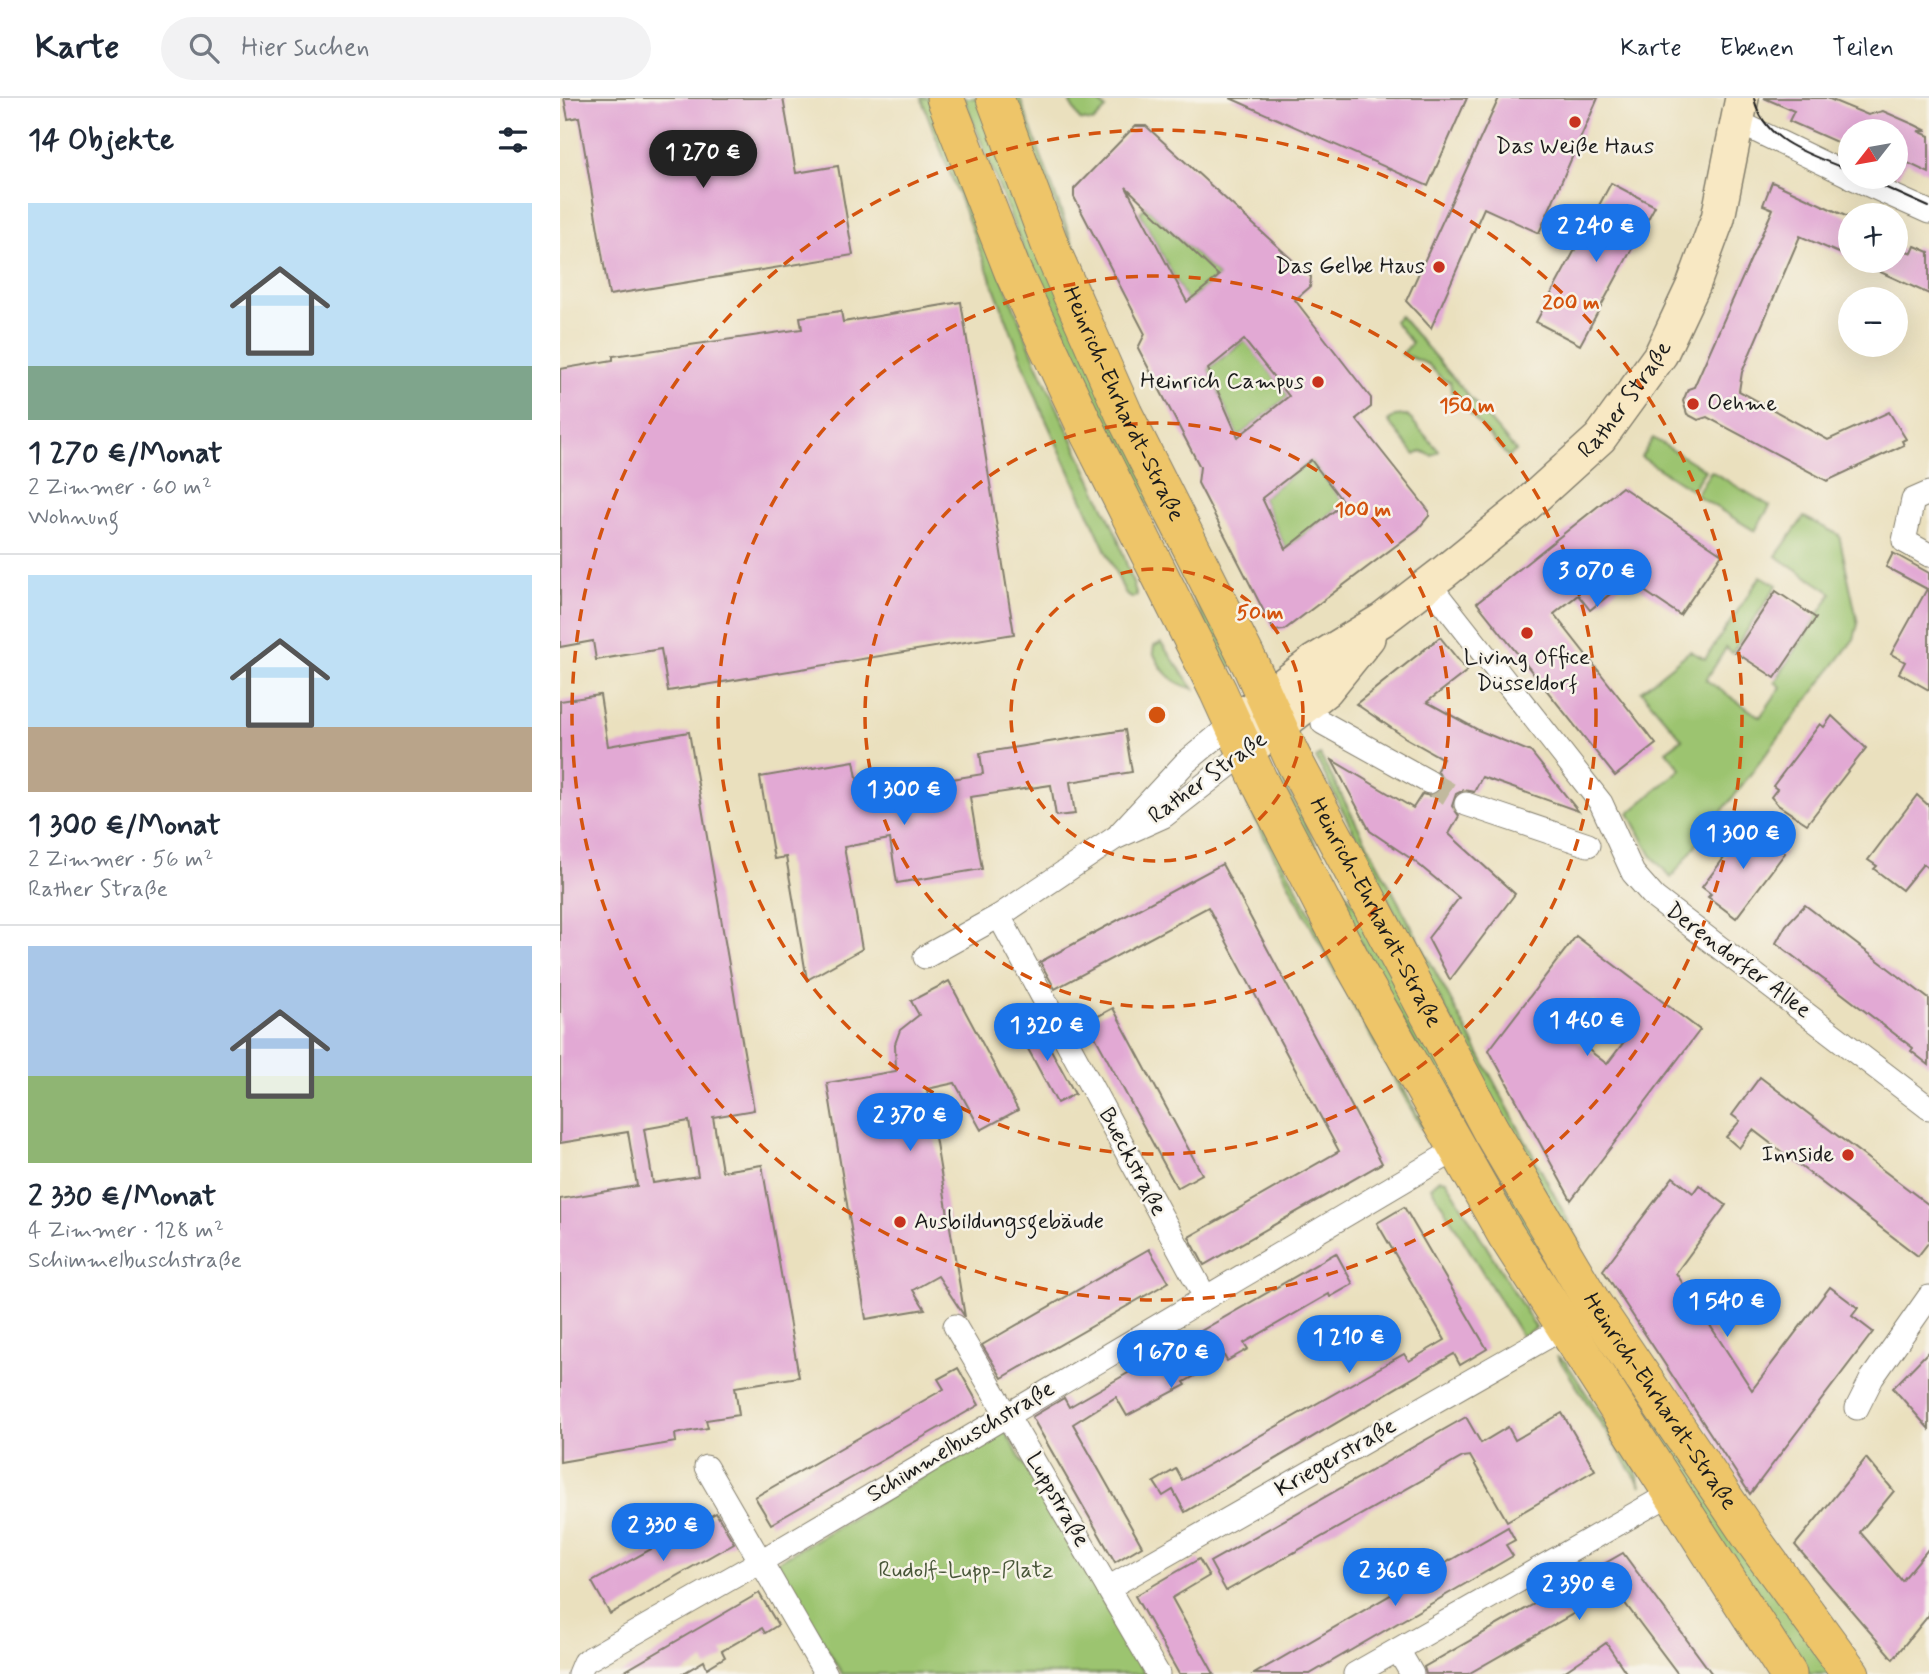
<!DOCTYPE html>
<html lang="de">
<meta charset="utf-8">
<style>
:root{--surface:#fff;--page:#f2f2f3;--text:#1f2937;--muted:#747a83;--line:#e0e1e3;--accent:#1a73e8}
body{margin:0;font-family:Mynerve,sans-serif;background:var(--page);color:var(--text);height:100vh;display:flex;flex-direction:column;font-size:26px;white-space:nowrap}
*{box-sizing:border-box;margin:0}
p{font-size:23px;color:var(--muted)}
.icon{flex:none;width:38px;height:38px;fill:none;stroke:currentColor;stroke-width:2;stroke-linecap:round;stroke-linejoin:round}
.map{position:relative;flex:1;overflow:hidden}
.drawer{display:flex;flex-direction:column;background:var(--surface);width:560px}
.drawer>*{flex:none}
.needle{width:46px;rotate:239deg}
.fabs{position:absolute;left:1278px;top:21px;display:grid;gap:14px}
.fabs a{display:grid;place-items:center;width:70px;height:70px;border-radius:50%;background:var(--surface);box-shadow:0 7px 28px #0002;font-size:35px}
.price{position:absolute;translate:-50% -60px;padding:0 16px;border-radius:24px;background:var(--accent);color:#fff;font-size:23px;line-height:46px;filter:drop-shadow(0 2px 4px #0008)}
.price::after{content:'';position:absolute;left:50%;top:42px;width:21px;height:16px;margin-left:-10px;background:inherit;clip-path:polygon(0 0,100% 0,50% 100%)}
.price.selected{background:#222;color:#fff}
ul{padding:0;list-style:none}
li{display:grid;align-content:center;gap:14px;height:371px;padding:0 28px}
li+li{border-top:2px solid var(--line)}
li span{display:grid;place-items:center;height:217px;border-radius:0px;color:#555}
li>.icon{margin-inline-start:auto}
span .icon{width:126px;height:126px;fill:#fffc;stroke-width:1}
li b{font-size:30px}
h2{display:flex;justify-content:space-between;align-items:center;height:84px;padding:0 28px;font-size:30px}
header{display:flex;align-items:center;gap:42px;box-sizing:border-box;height:98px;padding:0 35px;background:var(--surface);border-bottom:2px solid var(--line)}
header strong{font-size:33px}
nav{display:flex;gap:38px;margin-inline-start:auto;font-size:24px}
.search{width:490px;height:63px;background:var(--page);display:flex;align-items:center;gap:18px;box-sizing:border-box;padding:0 24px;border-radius:38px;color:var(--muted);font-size:26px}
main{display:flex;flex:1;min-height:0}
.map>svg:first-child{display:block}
.green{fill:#9cc470;stroke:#5c7046;stroke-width:2}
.building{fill:#e2a9d4;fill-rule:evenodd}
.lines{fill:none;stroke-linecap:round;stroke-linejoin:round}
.street-tunnel{stroke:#c1b99e;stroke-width:23;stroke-dasharray:23 11;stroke-linecap:butt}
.street-casing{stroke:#837e6d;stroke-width:25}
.secondary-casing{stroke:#837e6d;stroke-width:36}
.primary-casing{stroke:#837e6d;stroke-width:39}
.street{stroke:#fff;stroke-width:23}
.secondary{stroke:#f8e8c3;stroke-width:33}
.primary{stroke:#eec569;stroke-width:37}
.tram{stroke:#1c1c1c;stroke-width:2}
.ring{fill:none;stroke:#d4530e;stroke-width:3.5;stroke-dasharray:12 9}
.poi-dot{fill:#c8321e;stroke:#f7f3e8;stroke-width:2.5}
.labels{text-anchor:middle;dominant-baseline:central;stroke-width:5;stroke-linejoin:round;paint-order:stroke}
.poi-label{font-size:23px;fill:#1c1c1c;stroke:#f7f3e8;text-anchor:end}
.street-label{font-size:23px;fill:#1c1c1c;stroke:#f7f3e8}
.park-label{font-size:23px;fill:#495739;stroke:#f7f3e8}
.centre{fill:#d4530e;stroke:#f7f3e8;stroke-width:3.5}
.ring-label{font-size:21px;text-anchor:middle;font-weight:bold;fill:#d4530e;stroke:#f7f3e8;stroke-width:5;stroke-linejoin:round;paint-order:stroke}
</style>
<header>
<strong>Karte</strong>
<div class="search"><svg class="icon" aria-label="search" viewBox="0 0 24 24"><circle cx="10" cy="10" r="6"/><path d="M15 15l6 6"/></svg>Hier suchen</div>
<nav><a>Karte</a><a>Ebenen</a><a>Teilen</a></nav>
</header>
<main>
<section class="drawer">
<h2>14 Objekte<svg class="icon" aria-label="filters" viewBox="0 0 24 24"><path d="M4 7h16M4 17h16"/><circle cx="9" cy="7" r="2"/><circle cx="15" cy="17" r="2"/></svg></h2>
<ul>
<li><span style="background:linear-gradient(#bfe0f5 75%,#7fa58c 0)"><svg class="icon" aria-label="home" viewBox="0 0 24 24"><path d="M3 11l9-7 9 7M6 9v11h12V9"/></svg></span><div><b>1 270 €/Monat</b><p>2 Zimmer · 60 m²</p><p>Wohnung</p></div></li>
<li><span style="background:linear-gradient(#bfe0f5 70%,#b9a48a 0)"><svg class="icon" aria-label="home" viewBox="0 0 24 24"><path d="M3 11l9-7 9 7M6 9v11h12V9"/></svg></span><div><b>1 300 €/Monat</b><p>2 Zimmer · 56 m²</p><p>Rather Straße</p></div></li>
<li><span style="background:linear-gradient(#a9c7e8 60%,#8fb573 0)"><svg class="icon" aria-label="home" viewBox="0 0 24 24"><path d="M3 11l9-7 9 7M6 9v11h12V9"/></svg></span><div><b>2 330 €/Monat</b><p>4 Zimmer · 128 m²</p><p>Schimmelbuschstraße</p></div></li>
</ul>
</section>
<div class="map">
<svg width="1369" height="1576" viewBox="0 0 1369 1576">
<rect width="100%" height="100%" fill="#f7f3e8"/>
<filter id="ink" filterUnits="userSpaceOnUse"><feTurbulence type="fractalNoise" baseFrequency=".0143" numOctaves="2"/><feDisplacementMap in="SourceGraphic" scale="14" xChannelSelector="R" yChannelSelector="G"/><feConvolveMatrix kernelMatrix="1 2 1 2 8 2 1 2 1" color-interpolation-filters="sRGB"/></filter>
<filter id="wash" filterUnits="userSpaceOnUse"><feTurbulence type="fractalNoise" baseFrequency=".00686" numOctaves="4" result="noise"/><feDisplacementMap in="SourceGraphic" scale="28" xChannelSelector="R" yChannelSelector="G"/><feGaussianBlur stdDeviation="1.57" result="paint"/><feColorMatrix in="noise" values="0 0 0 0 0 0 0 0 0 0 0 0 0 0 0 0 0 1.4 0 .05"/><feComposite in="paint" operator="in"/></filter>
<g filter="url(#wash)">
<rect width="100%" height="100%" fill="#eae0be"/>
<g class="green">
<polygon points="361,0 370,0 477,266 556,435 577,497 572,500 566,497 481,311"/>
<polygon points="404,0 419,0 673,567 668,571 547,325 494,229"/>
<polygon points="453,0 460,0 542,225"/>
<polygon points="514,0 535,0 546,11 533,24 520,22 510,5"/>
<polygon points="586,108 659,178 627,204 580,115"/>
<polygon points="840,218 956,353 948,359 892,295 890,284 882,281 868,266 842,256 852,245 834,223"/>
<polygon points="685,242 729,298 678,339 648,271"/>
<polygon points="847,317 879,353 872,358 862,353 855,357 828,323 835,318"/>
<polygon points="1093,340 1145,372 1132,392 1081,359"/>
<polygon points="751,362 784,405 726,451 702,400"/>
<polygon points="1151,373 1210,408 1195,433 1136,397"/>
<polygon points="1244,419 1279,437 1298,526 1294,541 1111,780 1091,757 1069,715 1121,671 1106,653 1122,641 1081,593 1130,553 1145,561 1201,478 1217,487 1172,555 1166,550 1146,582 1200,619 1221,589 1215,584 1272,495 1216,458"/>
<path d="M601,545L634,591C612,585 602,575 593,554L594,548Z"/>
<path d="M760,657L1021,1147H1016C922,989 840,824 756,660Z"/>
<path d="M722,680L772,779L797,809L1274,1576H1249C1119,1390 999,1199 886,1002C827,898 773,791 716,685Z"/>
<polygon points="690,702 871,1042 871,1047 778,880 687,706"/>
<polygon points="880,1081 886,1082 976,1230 962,1239 871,1089"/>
<polygon points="997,1258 1006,1264 1076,1372 1081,1388"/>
<polygon points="444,1332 585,1576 282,1576 217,1464"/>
</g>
<g id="blocks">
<g class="building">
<polygon points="4,0 223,0 236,75 278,68 293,157 49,197 19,19 8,21"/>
<polygon points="670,0 907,0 868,88"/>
<polygon points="939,0 1038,0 979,135 924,110 871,230 846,203"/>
<polygon points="1204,0 1267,0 1308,17 1323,13 1355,27 1367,33 1358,33 1369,38 1369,75 1346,64 1335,84 1335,33 1290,33 1290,50 1229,23 1234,13"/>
<path d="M575,28H586L751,179L750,189L735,202L811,300V309L796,321L869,413V418L858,431L724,532L714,533L638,385L640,369L578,250L585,236L514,99V91ZM566,89L659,178L627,204ZM684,242L729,298L678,339L648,271ZM751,362L784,405L726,451L702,400Z"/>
<polygon points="1212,84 1290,120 1290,160 1240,138 1182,274 1179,293 1268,342 1329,314 1346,341 1342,343 1344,347 1267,383 1147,319 1138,322 1127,316 1123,303 1128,291 1134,289 1213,111 1203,107"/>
<polygon points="1051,85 1095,108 1020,247 976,224"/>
<polygon points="1355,148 1369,154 1369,196 1296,163 1335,163 1335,149 1352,155"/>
<polygon points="401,204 454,536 108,593 101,551 36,562 33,543 0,549 0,271 53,262 53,258 242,231 240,219 281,213 283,224"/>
<polygon points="1062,389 1162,456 1120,517 1068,482 1030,512 1018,497 994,516 1096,646 1055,678 917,505"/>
<polygon points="1333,455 1369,475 1369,592 1339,575 1345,564 1331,556 1367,491 1326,469"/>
<polygon points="1216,493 1256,520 1215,580 1175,554"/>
<polygon points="880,539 907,573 867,604 918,632 971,654 1018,713 922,679 914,694 904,692 896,696 892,708 899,718 889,736 955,796 890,882 868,840 899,800 853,762 810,733 772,662 853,710 862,696 870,698 881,691 883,683 877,672 883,661 846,640 796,606"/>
<path d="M40,597L48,648L129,634L194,1012L153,1019L162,1073L202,1067L239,1279L175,1289L179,1317L146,1322L148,1330L115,1336L116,1344L0,1364V1101L77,1088L68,1034L0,1045V603ZM129,1023L138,1078L93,1085L84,1031Z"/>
<polygon points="1272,618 1306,650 1247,726 1218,707 1211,699 1217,691 1213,688 1260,626 1264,629"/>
<polygon points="565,632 572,674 510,684 515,716 496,718 491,687 410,699 422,771 337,785 330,741 284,749 302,851 247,882 226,759 214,761 200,679 294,663 300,696 423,676 420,655"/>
<polygon points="1357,697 1369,708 1369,771 1363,766 1342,792 1314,771 1317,768 1308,762"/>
<polygon points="1189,727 1225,755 1176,820 1148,799 1151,796 1142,789"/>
<polygon points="662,766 822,1065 644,1167 629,1139 779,1053 648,809 495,891 480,864"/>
<polygon points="1245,807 1369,901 1369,967 1351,953 1353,950 1216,845 1226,827"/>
<path d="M1016,838L1140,932L1011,1102L929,952ZM1033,903L1073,932L1047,966L1008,936Z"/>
<polygon points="389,883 458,1012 421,1032 395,985 367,991 405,1219 378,1178 353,1192 365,1211 306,1221 267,985 336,973 335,946 340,932 359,917 351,903"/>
<polygon points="553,910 642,1076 617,1090 527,924"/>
<polygon points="476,924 515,996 497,1005 459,934"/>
<polygon points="1200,979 1369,1107 1369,1144 1358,1158 1193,1032 1179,1050 1166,1039 1180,1023 1172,1017"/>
<polygon points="1113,1079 1133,1095 1139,1087 1166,1107 1116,1175 1192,1292 1270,1189 1298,1210 1292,1218 1313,1234 1190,1396 1043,1172"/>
<polygon points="844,1109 927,1251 900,1267 894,1256 625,1414 613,1392 603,1398 594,1384 616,1371 622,1382 844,1256 849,1263 885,1242 817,1125"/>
<polygon points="589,1151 609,1184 442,1280 422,1247"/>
<polygon points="776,1155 793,1186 770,1199 769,1196 684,1245 688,1251 667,1263 663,1256 638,1271 640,1275 624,1284 626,1287 567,1318 556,1299 513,1326 582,1448 555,1464 472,1319 504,1300 509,1309"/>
<polygon points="1369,1253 1369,1331 1333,1290"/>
<polygon points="398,1270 419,1307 211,1426 195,1399 384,1291 378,1281"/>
<polygon points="1002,1315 1035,1372 947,1423 910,1358 903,1359 666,1493 650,1464 906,1319 921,1345 948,1329 955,1342"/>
<polygon points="1306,1360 1334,1393 1300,1434 1342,1483 1369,1450 1369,1517 1333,1561 1235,1447"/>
<polygon points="156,1415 174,1445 50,1516 32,1484"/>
<polygon points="948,1429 955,1442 946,1447 953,1458 929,1472 750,1576 694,1576"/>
<polygon points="1063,1455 1152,1576 1118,1576 1055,1492 908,1576 866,1576 864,1569"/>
<polygon points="639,1461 649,1478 612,1500 654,1576 619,1576 575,1498"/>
<polygon points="199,1495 218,1527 205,1535 202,1530 162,1553 165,1559 147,1570 144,1563 122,1576 60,1576"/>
<polygon points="1046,1545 1067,1576 1001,1576 1029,1557"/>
</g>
</g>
</g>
<g filter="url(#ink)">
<use href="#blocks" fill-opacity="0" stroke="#837e6d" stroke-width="2"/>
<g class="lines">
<polyline class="street-tunnel" points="869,684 906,706"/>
<defs>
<g id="street">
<polyline points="1176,23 1290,78"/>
<polyline points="1291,79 1369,114"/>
<polyline points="1369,395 1353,402 1344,443 1369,457"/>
<polyline points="869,486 1041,705 1073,775 1095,800 1369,1010"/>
<polyline points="763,625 869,684"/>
<polyline points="906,706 1028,747"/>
<polyline points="560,735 625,665 673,625"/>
<polyline points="439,818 645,1199"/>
<polyline points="365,859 439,818 555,740 604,718 686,654"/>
<polyline points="395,1228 598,1576"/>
<polyline points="1297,1310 1312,1280 1369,1199"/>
<polyline points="146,1369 266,1576"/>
<polyline points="548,1490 1003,1230"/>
<polyline points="838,1552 852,1576"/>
<polyline points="19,1576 24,1564 201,1463 897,1051"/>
<polyline points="795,1576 1110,1396"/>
</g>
<g id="secondary">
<path id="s1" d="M673,625L753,564L822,522L883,475L963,410L1040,340L1101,256L1133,188L1158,120L1182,0"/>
<polyline points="686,654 766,592 808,540"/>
</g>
<g id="primary">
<polyline points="385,0 453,174 524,326 658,593 699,683 795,869 946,1137 1228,1576"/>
<path id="s2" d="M435,0L493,155L564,316L691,568L732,659L930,1031L1033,1206L1193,1442L1291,1576"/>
</g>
</defs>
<use href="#street" class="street-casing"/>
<use href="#secondary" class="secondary-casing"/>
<use href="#primary" class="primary-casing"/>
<use href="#street" class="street"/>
<use href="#secondary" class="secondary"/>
<use href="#primary" class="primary"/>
<g class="tram">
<path d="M1194,0C1204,46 1252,56 1290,73"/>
<polyline points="1302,79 1369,109"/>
</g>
</g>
</g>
<g class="ring">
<circle cx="597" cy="617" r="146"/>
<circle cx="597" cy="617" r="292"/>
<circle cx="597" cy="617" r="439"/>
<circle cx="597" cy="617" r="585"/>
</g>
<g class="poi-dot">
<circle cx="1015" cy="24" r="7"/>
<circle cx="879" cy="169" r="7"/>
<circle cx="758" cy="284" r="7"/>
<circle cx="1133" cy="306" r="7"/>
<circle cx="967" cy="535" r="7"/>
<circle cx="1288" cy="1057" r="7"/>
<circle cx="340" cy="1124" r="7"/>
</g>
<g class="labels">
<g class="poi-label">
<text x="1015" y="49" text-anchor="middle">Das Weiße Haus</text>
<text x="865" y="169">Das Gelbe Haus</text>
<text x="744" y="284">Heinrich Campus</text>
<text x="1147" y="306" text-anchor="start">Oehme</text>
<text x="967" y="560" text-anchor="middle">Living Office<tspan x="967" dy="26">Düsseldorf</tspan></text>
<text x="1274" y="1057">Innside</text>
<text x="354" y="1124" text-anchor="start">Ausbildungsgebäude</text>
</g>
<g class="street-label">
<text stroke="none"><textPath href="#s1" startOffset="511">Rather Straße</textPath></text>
<text stroke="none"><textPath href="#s2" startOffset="332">Heinrich-Ehrhardt-Straße</textPath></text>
<text transform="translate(648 680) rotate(-36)">Rather Straße</text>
<text stroke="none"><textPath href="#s2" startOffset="900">Heinrich-Ehrhardt-Straße</textPath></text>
<text transform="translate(1178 863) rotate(37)">Derendorfer Allee</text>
<text transform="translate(572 1064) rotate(62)">Bueckstraße</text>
<text stroke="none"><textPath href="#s2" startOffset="1466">Heinrich-Ehrhardt-Straße</textPath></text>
<text transform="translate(401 1344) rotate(-31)">Schimmelbuschstraße</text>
<text transform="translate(776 1360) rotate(-30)">Kriegerstraße</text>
<text transform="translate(497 1402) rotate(60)">Luppstraße</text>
</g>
<g class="park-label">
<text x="406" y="1473">Rudolf-Lupp-Platz</text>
</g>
</g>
<circle cx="597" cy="617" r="10" class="centre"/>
<g class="ring-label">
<text x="1011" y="211">200 m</text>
<text x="907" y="314">150 m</text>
<text x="803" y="418">100 m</text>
<text x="700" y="521">50 m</text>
</g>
</svg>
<div class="fabs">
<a><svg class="needle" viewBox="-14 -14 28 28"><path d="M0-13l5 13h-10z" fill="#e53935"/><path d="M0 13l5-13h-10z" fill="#747a83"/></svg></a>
<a>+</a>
<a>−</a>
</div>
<b class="price selected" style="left:143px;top:92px">1 270 €</b>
<b class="price" style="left:1036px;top:166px">2 240 €</b>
<b class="price" style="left:1037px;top:511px">3 070 €</b>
<b class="price" style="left:344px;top:729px">1 300 €</b>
<b class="price" style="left:1183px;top:773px">1 300 €</b>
<b class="price" style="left:1027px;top:960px">1 460 €</b>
<b class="price" style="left:487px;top:965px">1 320 €</b>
<b class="price" style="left:350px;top:1055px">2 370 €</b>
<b class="price" style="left:1167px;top:1241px">1 540 €</b>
<b class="price" style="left:789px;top:1277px">1 210 €</b>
<b class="price" style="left:611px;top:1292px">1 670 €</b>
<b class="price" style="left:103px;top:1465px">2 330 €</b>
<b class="price" style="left:835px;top:1510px">2 360 €</b>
<b class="price" style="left:1019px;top:1524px">2 390 €</b>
</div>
</main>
